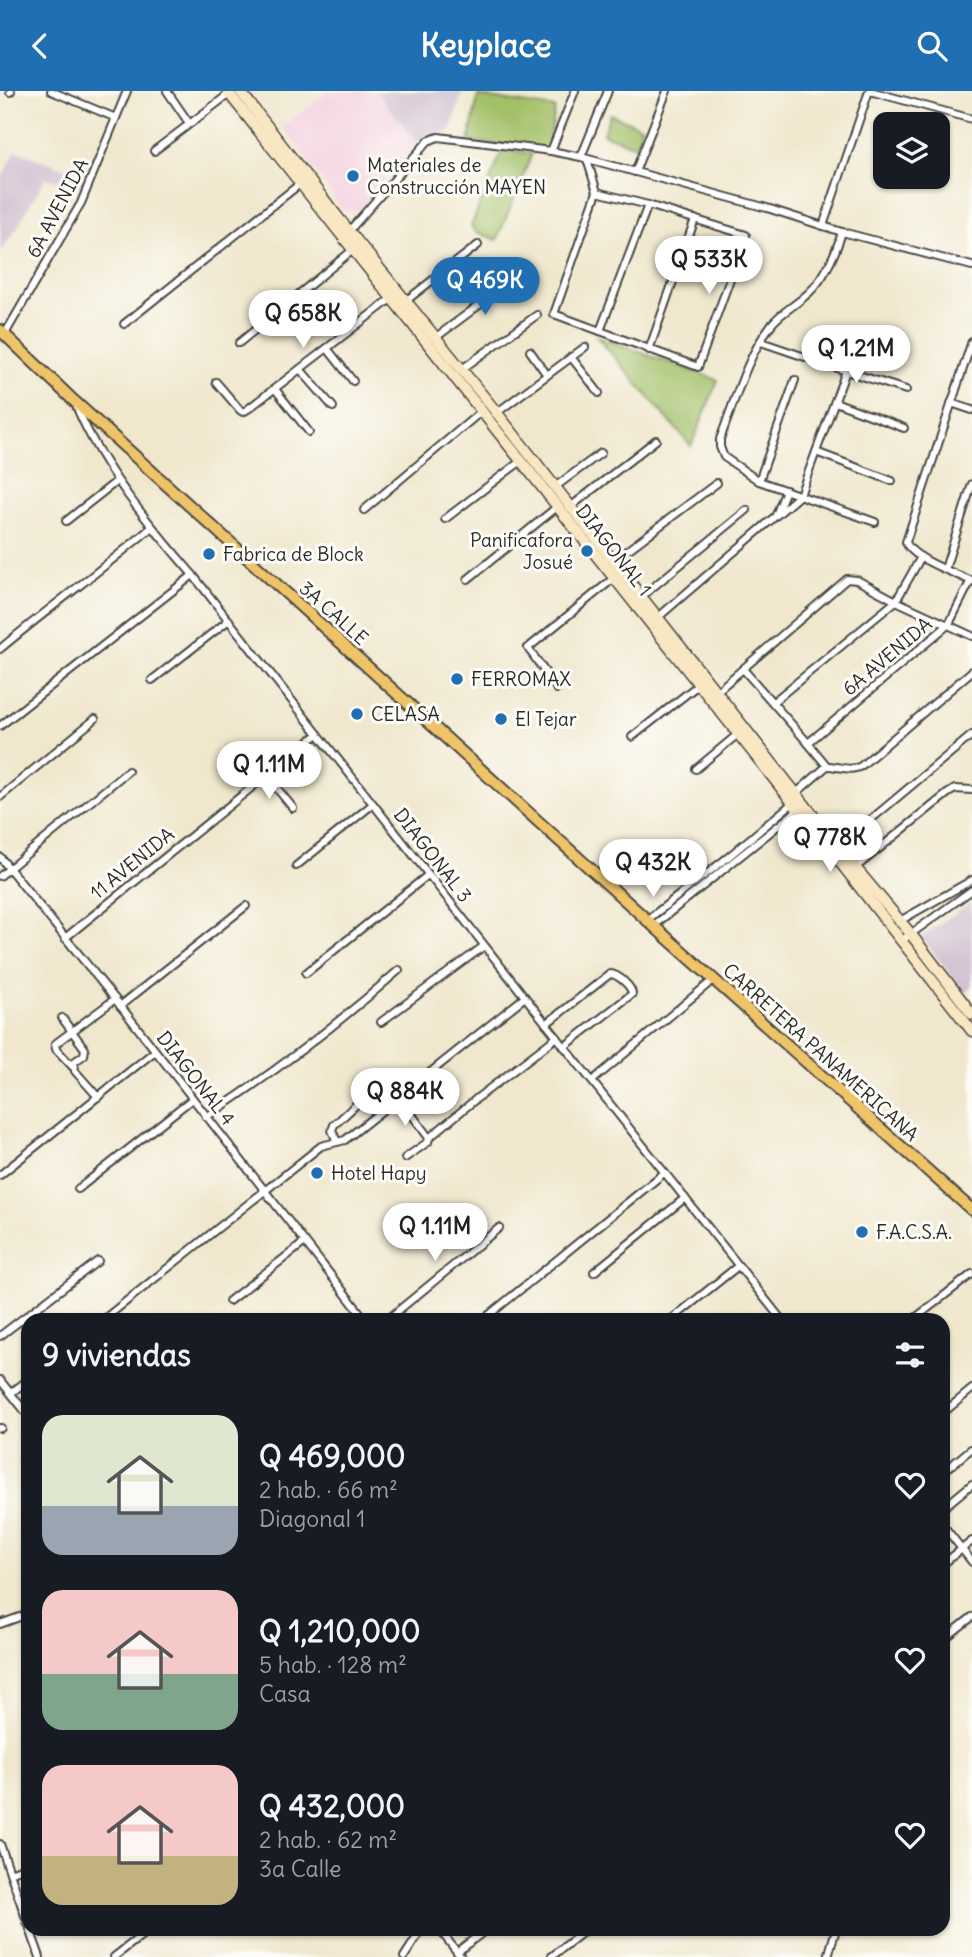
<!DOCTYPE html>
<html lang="es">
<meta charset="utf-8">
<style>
:root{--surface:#171b24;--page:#20242c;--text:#f1f3f6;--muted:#9ea1a6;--accent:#1f6fb2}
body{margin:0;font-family:Delius,sans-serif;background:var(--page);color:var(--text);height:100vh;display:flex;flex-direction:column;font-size:26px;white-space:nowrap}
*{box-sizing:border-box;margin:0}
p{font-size:23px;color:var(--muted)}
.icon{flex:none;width:38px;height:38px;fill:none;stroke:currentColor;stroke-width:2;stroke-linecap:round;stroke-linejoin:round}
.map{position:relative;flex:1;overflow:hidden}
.side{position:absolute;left:21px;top:1222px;width:929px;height:623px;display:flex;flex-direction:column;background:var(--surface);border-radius:21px;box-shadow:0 2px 5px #0004}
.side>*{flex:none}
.buttons{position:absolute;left:873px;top:21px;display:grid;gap:14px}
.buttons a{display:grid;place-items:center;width:77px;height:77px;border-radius:14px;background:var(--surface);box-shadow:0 2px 5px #0004;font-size:35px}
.price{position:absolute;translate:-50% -60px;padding:0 16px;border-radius:24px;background:#fff;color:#222;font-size:23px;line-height:46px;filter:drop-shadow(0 2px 4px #0008)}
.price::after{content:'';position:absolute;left:50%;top:42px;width:21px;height:16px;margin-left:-10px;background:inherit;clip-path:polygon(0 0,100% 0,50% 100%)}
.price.on{background:var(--accent);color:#fff}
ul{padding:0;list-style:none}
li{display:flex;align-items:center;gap:21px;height:175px;padding:0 21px}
li span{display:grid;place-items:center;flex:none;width:196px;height:140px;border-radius:21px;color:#555}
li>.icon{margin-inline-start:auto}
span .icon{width:84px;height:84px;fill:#fffc;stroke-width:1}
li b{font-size:30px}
h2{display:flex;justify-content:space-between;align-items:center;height:84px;padding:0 21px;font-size:30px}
header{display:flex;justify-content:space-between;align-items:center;height:91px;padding:0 21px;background:var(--accent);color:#fff;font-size:32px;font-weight:700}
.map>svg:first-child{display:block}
.built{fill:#f3cfe0}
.industrial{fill:#cfbdcf}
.green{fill:#a2c067;stroke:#667649;stroke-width:2}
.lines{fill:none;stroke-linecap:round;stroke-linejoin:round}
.minor-casing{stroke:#494743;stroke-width:10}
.secondary-casing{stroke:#494743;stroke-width:13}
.primary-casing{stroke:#494743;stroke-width:14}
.minor{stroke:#fff;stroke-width:6}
.secondary{stroke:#f9e7c3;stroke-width:10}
.primary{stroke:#efc469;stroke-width:10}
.poi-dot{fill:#1f6fb2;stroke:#fdfcf7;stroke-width:2.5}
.labels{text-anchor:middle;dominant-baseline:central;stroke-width:6;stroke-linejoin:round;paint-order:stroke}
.poi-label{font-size:19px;fill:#2b2b2b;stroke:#fdfcf7;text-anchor:start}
.street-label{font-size:19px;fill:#2b2b2b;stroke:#fdfcf7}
</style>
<header><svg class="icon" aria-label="back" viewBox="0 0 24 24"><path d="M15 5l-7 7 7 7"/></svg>Keyplace<svg class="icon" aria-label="search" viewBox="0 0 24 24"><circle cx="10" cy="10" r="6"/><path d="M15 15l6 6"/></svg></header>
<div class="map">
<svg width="972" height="1866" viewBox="0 0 972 1866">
<rect width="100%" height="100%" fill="#fdfcf7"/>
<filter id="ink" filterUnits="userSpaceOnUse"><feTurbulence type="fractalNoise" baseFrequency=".0143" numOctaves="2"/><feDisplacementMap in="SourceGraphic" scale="14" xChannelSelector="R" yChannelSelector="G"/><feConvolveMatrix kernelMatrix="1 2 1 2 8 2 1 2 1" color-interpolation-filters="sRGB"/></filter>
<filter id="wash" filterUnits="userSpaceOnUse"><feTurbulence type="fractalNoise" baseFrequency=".00686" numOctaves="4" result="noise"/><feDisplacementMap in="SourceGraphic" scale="28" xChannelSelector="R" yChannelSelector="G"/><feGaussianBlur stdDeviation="1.57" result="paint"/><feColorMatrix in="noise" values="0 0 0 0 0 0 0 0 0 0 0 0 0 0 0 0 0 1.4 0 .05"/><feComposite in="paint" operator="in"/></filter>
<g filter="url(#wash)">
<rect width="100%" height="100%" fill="#f0e7cd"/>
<polygon class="built" points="329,0 376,0 418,52 358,119 343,119 283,35"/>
<g class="industrial">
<polygon points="376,0 462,0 451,39 418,52"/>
<polygon points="16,60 86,85 83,96 45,87 17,137 0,162 0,90"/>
<polygon points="972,811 972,895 965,902 921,846"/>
</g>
<g class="green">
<polygon points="478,5 555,17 548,60 469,50"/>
<polygon points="610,23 642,36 636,55 603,43"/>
<polygon points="503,58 532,63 497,149 476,141 471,135"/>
<polygon points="597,246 718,289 691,355"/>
</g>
</g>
<g filter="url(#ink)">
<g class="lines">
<defs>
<g id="minor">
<polyline points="51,0 116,27"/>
<polyline points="167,0 189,32"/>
<polyline points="870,0 972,28"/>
<polyline points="10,1 11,0"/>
<polyline points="154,60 229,3"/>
<polyline points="551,60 575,0"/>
<polyline points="581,66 608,0"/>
<polyline points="587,68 597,101 648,114 746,144 698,276 554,223 597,101"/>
<polyline points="635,81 667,0"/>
<polyline points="823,135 869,0"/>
<polyline points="349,140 428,50 438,46 551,60 581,66 767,117 842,141 972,175"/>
<path d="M842,141C835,164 823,191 804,206C793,216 780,222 771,234C746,267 735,310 720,348V356L724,366L759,390L875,431"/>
<polyline points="403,212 478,154"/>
<polyline points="124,233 301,92"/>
<polyline points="600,240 648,114"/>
<polyline points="5,243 81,112 127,0"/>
<polyline points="435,247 510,191"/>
<path d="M972,250L906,451C911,467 956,483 972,490"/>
<polyline points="239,252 354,158"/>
<polyline points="327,257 353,290"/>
<polyline points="649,259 695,128"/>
<polyline points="530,260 547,284"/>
<polyline points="571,266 599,302"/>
<polyline points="300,278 333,316"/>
<polyline points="462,278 537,224"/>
<polyline points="846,280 906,299"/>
<polyline points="216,291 240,319 243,321 248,318 392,207"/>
<polyline points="275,298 309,341"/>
<polyline points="835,311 904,337"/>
<polyline points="951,312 972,319"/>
<path d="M77,317C104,380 148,432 193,484L525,906L781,1228"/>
<polyline points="495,323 585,256"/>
<polyline points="816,361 892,390"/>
<polyline points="759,390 795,289"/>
<polyline points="555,396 601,362"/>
<polyline points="569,417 656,349"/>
<polyline points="364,419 483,319"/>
<polyline points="776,424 786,399"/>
<polyline points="445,428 521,370"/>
<polyline points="66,430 117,390"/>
<polyline points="613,470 717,392"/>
<polyline points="945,478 972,393"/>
<polyline points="468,488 557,416"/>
<polyline points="641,506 747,419"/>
<polyline points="655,529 800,404 846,280 761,251"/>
<path d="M0,558C50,516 103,478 152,436"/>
<polyline points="743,578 808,652 827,675"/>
<polyline points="152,589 229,529"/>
<polyline points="557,598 528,557 614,487"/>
<polyline points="715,602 847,488 857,489 896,510 972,545"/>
<polyline points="773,611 896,510 921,466"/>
<polyline points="0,635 193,484"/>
<polyline points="632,646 698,594"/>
<polyline points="808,652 949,533 971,489"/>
<path d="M827,675C838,675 851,681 861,675L972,580"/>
<polyline points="696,678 738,643"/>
<polyline points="266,684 293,717"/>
<polyline points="794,704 827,675"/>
<polyline points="0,706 95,628"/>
<polyline points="838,756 972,644"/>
<polyline points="0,766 115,908 365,1228"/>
<polyline points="296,775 373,713"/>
<polyline points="855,777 947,703 955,698 972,699"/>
<polyline points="0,785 128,680"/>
<polyline points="647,829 727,767 795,710"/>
<polyline points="898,831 972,789"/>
<polyline points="653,835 799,718"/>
<polyline points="65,847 318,643"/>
<polyline points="901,850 972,799"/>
<polyline points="306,882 428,784"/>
<polyline points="120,915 246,815"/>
<polyline points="62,927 85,958 84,964 74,971 75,980 98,1006"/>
<polyline points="381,931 484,855"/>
<path d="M546,933L610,883C618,883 632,896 632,903L564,956"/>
<polyline points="73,976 56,958 55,953 115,908"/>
<polyline points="592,990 713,889"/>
<polyline points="361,994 375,1005 384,1018"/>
<polyline points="399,1006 429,1047 428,1051 405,1067"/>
<path d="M206,1026C274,982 338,933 399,879"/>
<polyline points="429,1047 476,1008 557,946"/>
<polyline points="337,1051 332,1039 334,1034 369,1002"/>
<polyline points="0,1084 155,960"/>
<polyline points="78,1098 192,1008"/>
<polyline points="594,1181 685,1107"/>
<polyline points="229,1210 305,1151"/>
<polyline points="104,1228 321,1055 345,1049 525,906"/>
<polyline points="388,1228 499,1137"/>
<polyline points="484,1228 664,1082"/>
<polyline points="672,1228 738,1175"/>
<polyline points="914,1228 972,1183"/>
<polyline points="0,1245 98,1170"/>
<polyline points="0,1289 28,1324"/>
<polyline points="11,1302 28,1289"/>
<polyline points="943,1322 972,1298"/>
<polyline points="0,1337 1,1337"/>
<polyline points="943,1381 971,1358"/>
<polyline points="943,1417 972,1393"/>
<polyline points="943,1434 972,1471"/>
<polyline points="943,1473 972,1450"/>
<polyline points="0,1533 28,1523"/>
<polyline points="943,1549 972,1526"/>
<polyline points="0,1753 28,1833"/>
<polyline points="10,1782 28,1775"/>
<polyline points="30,1838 40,1866"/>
<polyline points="439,1838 461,1866"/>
<polyline points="457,1861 487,1838"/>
<polyline points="114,1866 150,1838"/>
<polyline points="404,1866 422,1838"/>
<polyline points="551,1866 587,1838"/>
<polyline points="828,1866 836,1838"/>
</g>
<g id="secondary">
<polyline points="227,0 825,752 972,940"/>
<polyline points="240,0 340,129 497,322 838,756 910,842 972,923"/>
</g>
<polyline id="primary" points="0,239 74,310 647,829 972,1119"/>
</defs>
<use href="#minor" class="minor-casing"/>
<use href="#secondary" class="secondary-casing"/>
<use href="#primary" class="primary-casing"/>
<use href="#minor" class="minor"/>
<use href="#secondary" class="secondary"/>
<use href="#primary" class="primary"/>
</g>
</g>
<g class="poi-dot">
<circle cx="353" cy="85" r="7"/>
<circle cx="587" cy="460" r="7"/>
<circle cx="209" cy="463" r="7"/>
<circle cx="457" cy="588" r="7"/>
<circle cx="357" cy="623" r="7"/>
<circle cx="501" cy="628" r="7"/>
<circle cx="317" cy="1082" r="7"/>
<circle cx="862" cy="1141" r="7"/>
</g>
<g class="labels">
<g class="poi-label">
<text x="367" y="74">Materiales de<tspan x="367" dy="22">Construcción MAYEN</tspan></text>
<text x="573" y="449" text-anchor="end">Panificafora<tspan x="573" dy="22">Josué</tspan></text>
<text x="223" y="463">Fabrica de Block</text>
<text x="471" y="588">FERROMAX</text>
<text x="371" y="623">CELASA</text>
<text x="515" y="628">El Tejar</text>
<text x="331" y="1082">Hotel Hapy</text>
<text x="876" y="1141">F.A.C.S.A.</text>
</g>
<g class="street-label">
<text transform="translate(57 117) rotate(-62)">6A AVENIDA</text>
<text transform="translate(614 459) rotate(52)">DIAGONAL 1</text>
<text transform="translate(334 522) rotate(42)">3A CALLE</text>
<text transform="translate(887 565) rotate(-40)">6A AVENIDA</text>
<text transform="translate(433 764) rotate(52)">DIAGONAL 3</text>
<text transform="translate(132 772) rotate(-39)">11 AVENIDA</text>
<text transform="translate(821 961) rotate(42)">CARRETERA PANAMERICANA</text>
<text transform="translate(196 987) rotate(52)">DIAGONAL 4</text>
</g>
</g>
</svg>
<div class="buttons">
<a><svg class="icon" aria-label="layers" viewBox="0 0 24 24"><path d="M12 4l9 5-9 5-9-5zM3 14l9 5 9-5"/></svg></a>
</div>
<b class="price" style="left:709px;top:205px">Q 533K</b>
<b class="price on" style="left:485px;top:226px">Q 469K</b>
<b class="price" style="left:303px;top:259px">Q 658K</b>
<b class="price" style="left:856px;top:294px">Q 1.21M</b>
<b class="price" style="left:269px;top:710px">Q 1.11M</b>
<b class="price" style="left:830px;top:783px">Q 778K</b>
<b class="price" style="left:653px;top:808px">Q 432K</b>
<b class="price" style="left:405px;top:1037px">Q 884K</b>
<b class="price" style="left:435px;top:1172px">Q 1.11M</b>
<section class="side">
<h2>9 viviendas<svg class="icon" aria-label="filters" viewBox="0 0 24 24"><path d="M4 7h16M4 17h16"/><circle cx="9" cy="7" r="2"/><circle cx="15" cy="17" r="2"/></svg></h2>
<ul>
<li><span style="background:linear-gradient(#dfe7d0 65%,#9aa5b1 0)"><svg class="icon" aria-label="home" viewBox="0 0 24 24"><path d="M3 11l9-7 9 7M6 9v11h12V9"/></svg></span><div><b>Q 469,000</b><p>2 hab. · 66 m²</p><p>Diagonal 1</p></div><svg class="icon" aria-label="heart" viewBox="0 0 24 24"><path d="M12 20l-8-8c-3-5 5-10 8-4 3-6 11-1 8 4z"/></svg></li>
<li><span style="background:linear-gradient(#f6c9c9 60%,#7fa58c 0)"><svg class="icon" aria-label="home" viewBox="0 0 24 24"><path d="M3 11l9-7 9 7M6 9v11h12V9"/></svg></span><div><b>Q 1,210,000</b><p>5 hab. · 128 m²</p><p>Casa</p></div><svg class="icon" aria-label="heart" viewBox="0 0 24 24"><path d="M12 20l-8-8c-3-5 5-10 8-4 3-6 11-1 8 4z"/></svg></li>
<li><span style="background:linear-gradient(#f6c9c9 65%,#c2b280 0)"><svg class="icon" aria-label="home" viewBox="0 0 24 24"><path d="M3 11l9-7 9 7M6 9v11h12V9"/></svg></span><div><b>Q 432,000</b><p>2 hab. · 62 m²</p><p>3a Calle</p></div><svg class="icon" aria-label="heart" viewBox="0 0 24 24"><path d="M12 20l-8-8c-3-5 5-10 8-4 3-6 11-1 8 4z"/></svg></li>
</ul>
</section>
</div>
